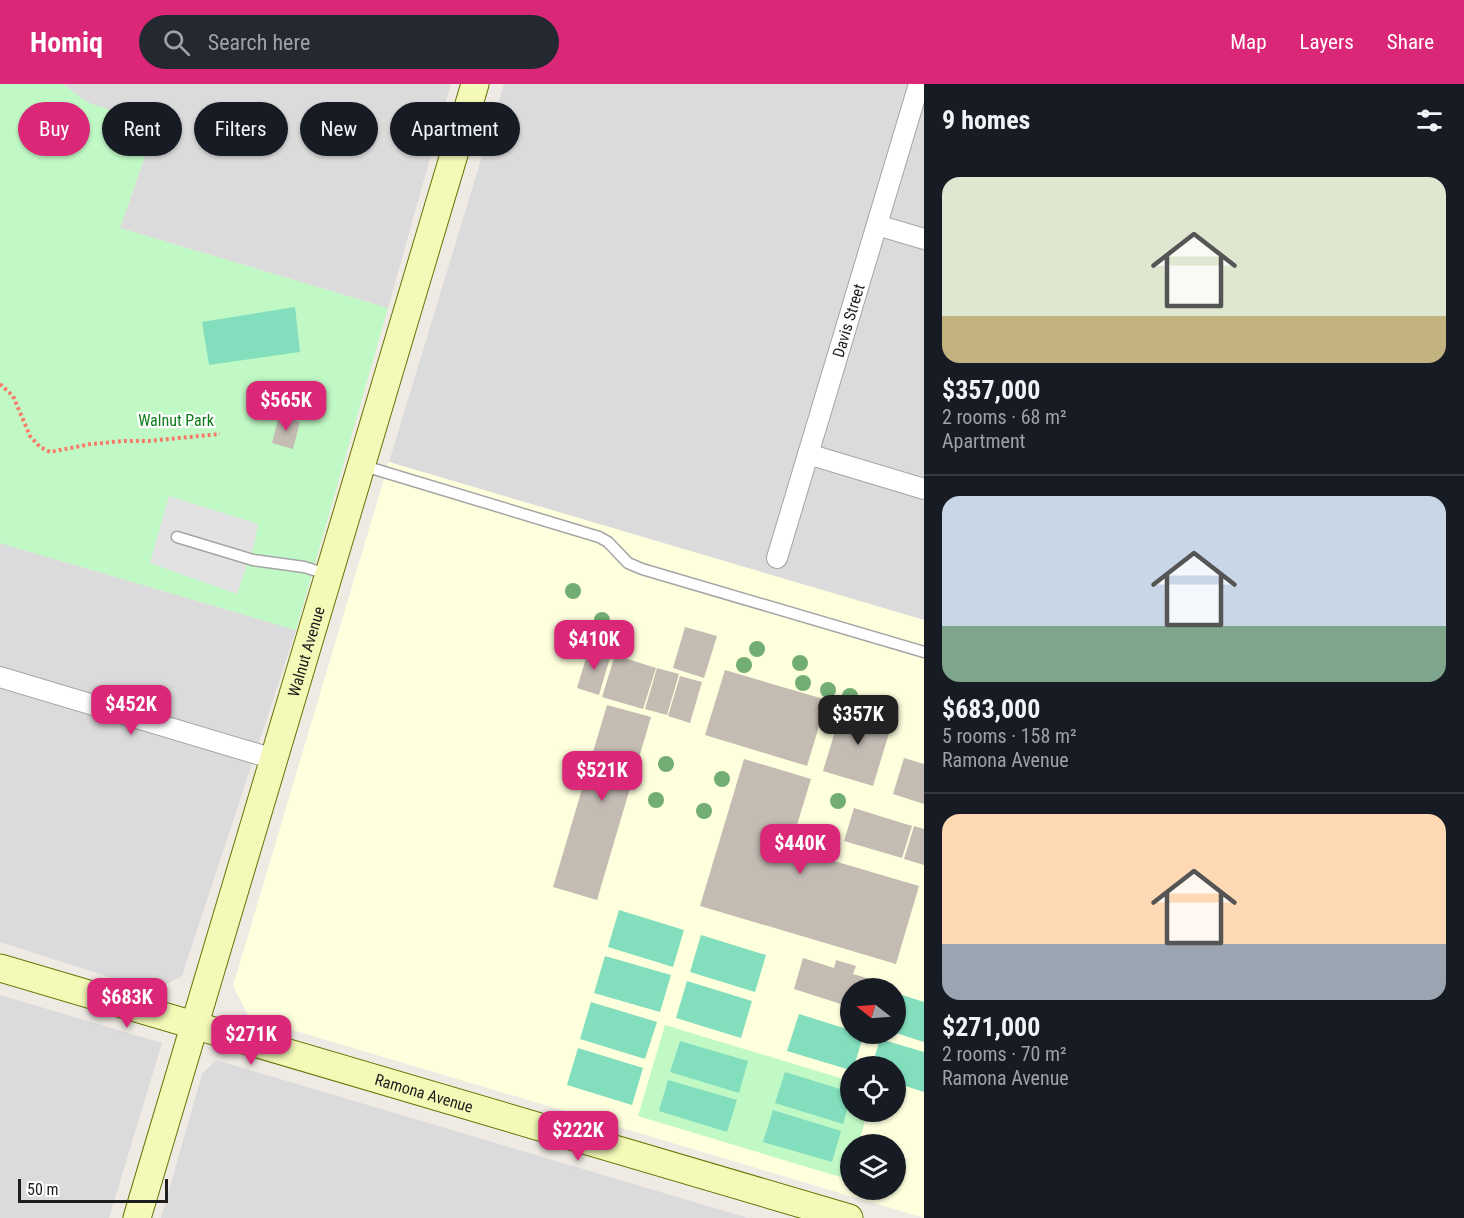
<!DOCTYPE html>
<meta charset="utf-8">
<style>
:root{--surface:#171b24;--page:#242831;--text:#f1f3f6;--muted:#9ea1a6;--line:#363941;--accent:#db2777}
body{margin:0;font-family:"Roboto Condensed",sans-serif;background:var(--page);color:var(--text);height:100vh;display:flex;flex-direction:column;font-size:22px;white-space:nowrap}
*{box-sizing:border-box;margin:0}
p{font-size:20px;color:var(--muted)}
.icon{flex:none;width:33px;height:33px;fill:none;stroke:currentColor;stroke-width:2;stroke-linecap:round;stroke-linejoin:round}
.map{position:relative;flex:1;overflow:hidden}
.side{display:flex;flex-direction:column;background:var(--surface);width:540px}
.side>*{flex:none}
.banner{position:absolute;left:18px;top:18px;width:570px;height:54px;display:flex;gap:12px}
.needle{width:39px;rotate:287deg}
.fabs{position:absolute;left:840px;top:894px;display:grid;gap:12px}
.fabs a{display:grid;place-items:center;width:66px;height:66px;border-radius:50%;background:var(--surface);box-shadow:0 2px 4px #0004;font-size:30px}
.scale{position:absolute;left:18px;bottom:15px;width:150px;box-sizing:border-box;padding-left:6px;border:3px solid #1e1e1e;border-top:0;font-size:16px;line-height:21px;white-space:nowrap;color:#1e1e1e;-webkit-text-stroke:4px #fff;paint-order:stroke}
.price{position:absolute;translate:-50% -51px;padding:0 14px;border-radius:12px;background:var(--accent);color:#fff;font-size:20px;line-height:39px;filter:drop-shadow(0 2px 3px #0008)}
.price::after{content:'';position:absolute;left:50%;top:36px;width:18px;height:14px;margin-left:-9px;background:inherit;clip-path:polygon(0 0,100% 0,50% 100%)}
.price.selected{background:#222;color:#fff}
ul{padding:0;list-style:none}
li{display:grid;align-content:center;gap:12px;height:318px;padding:0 18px}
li+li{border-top:2px solid var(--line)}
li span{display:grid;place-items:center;height:186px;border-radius:18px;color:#555}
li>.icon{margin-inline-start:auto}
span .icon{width:108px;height:108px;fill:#fffc;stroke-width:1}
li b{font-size:26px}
h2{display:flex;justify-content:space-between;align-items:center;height:72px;padding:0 18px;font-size:26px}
.tag{padding:0 21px;border-radius:27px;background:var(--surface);box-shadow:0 2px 4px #0004;font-size:21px;line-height:54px}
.tag.selected{background:var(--accent);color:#fff}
header{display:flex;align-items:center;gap:36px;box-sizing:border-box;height:84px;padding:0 30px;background:var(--accent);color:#fff}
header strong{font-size:28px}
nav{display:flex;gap:33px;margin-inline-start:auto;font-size:21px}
.search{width:420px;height:54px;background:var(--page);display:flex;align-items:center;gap:15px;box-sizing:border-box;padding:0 21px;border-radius:33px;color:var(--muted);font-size:22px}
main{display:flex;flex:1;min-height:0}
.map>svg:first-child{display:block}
.residential{fill:#dcdbdb}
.education{fill:#feffdd;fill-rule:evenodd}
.park{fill:#c1f9c6}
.pitch{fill:#82debc}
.parking{fill:#e2e2e2}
.building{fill:#c4bbb3}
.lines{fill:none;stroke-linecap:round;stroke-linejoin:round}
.lane-casing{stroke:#a5a5a5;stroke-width:13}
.street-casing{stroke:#a5a5a5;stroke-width:22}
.secondary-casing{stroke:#667505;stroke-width:29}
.path{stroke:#f97c6b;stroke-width:4;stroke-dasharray:3 3;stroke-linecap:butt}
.lane{stroke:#fff;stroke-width:10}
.street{stroke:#fff;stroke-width:20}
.secondary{stroke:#f4f9b8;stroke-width:27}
.tree{fill:#72ae74}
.labels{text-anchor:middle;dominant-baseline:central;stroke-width:4.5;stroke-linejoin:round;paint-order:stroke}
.street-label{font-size:16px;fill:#1e1e1e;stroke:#fff}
.park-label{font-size:16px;fill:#0c7c18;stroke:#fff}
</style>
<header>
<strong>Homiq</strong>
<div class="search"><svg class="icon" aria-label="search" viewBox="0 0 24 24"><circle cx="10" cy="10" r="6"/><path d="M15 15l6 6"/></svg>Search here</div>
<nav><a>Map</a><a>Layers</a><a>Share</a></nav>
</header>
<main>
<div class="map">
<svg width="924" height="1134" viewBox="0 0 924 1134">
<rect width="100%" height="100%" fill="#efebe4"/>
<g class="residential">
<polygon points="62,0 451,0 388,224 120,144 156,41 89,19"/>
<polygon points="504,0 924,0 924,536 389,378"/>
<polygon points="0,459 296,546 182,892 153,907 0,858"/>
<polygon points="0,911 162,959 109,1134 0,1134"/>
<polygon points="216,976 748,1134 161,1134 202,990"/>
</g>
<path class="education" d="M389,378L924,536V1134L249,933L233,902ZM850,904H896V950H850ZM850,982H896V1028H850ZM850,1060H896V1106H850Z"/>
<g class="park">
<polygon points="0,0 62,0 89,19 156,41 120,144 388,224 296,546 0,459"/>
<polygon points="665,941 850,997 850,1028 868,1028 858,1060 850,1060 850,1085 847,1095 638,1032"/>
</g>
<g class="pitch">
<polygon points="295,223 300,268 209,281 202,238"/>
<polygon points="619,826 684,846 673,883 608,863"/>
<polygon points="701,851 766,871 755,908 690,888"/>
<polygon points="605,872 671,891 660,928 594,909"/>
<polygon points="687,897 752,917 741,954 676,934"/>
<polygon points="896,909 924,918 924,958 896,949"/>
<polygon points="591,918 657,938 645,975 580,955"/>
<polygon points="799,930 850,946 850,950 864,950 854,982 850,982 850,986 787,967"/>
<polygon points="880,955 924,968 924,1008 896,999 896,982 872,982"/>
<polygon points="680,957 748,977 739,1009 670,988"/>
<polygon points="578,964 643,984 632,1021 567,1001"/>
<polygon points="785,988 850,1008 850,1016 843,1040 775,1019"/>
<polygon points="668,996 737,1016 727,1048 659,1027"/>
<polygon points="773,1026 841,1047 832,1078 763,1058"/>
</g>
<polygon class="parking" points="169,412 258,440 254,461 237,510 150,479"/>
<g class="building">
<polygon points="279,331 300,338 293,365 272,359"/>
<polygon points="685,543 717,552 704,594 673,584"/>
<polygon points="589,564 611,570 599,611 577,604"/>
<polygon points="615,571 656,584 643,625 602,613"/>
<polygon points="657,584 679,590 667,631 645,625"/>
<polygon points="725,586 827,616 807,682 705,651"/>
<polygon points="680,592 702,598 690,639 668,632"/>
<polygon points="607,621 651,633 597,816 553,803"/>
<polygon points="843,621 893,636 873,702 823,687"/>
<polygon points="904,674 924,680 924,720 893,710"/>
<polygon points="744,675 811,695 790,764 919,802 896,880 700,822"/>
<polygon points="854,724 912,742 902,774 844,757"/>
<polygon points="914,742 924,745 924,781 904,775"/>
<polygon points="803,874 834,884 836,876 856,882 853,890 884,899 882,904 850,904 850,923 794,905"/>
</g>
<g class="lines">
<defs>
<g id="lane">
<polyline points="361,381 599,453 608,458 628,479 642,485 924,568"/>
<polyline points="177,453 253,476 304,483 327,490"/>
</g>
<g id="street">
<polyline points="877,141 924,155"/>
<polyline points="808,370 924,405"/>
<path id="s1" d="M777,474L919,0"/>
<polyline points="0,593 274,675"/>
</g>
<g id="secondary">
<path id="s2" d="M0,884L849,1134"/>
<path id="s3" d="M137,1134L475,0"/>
</g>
</defs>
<use href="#lane" class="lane-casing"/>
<use href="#street" class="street-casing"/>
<use href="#secondary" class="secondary-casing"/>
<polyline class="path" points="0,300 13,312 30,352 40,363 50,368 91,360 124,357 148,357 220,350"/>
<use href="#lane" class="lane"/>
<use href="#street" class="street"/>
<use href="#secondary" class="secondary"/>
</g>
<g class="tree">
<circle cx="573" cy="507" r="8"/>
<circle cx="602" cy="536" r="8"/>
<circle cx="757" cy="565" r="8"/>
<circle cx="800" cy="579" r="8"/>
<circle cx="744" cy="581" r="8"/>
<circle cx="803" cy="599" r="8"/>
<circle cx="828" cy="606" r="8"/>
<circle cx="850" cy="612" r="8"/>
<circle cx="884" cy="623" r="8"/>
<circle cx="666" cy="680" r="8"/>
<circle cx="722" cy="695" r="8"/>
<circle cx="656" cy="716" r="8"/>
<circle cx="838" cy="717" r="8"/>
<circle cx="704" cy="727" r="8"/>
</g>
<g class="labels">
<g class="street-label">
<text stroke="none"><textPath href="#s1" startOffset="248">Davis Street</textPath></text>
<text stroke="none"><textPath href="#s3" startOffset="591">Walnut Avenue</textPath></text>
<text stroke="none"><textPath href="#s2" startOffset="442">Ramona Avenue</textPath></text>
</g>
<g class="park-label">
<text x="176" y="336">Walnut Park</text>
</g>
</g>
</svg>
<div class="fabs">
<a><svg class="needle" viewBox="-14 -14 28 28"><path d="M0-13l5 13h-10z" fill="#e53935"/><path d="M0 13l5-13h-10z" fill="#9ea1a6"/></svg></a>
<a><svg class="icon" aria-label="locate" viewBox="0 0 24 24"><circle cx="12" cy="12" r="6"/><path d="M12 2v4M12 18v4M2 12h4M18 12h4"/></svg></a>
<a><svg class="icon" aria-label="layers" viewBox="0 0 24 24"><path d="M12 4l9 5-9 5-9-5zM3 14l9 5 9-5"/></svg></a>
</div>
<div class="scale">50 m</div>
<b class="price" style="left:286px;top:348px">$565K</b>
<b class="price" style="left:594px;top:587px">$410K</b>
<b class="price" style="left:131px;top:652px">$452K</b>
<b class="price selected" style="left:858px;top:662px">$357K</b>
<b class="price" style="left:602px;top:718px">$521K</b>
<b class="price" style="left:800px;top:791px">$440K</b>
<b class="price" style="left:127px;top:945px">$683K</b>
<b class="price" style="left:251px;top:982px">$271K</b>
<b class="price" style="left:578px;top:1078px">$222K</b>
<div class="banner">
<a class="tag selected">Buy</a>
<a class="tag">Rent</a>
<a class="tag">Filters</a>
<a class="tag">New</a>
<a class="tag">Apartment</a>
</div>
</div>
<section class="side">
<h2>9 homes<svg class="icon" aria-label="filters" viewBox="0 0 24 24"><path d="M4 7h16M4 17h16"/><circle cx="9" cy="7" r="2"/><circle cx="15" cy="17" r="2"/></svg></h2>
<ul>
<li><span style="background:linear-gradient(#dfe7d0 75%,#c2b280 0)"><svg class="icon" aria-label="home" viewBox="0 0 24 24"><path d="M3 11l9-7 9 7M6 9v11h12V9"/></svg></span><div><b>$357,000</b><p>2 rooms · 68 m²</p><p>Apartment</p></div></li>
<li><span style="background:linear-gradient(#c9d6e8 70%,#7fa58c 0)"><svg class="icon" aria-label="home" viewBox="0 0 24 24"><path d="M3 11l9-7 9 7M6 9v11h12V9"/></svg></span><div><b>$683,000</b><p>5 rooms · 158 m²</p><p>Ramona Avenue</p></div></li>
<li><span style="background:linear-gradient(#ffd9b3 70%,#9aa5b1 0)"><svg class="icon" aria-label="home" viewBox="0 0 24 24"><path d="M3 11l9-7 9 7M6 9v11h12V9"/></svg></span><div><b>$271,000</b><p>2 rooms · 70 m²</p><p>Ramona Avenue</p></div></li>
</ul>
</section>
</main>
